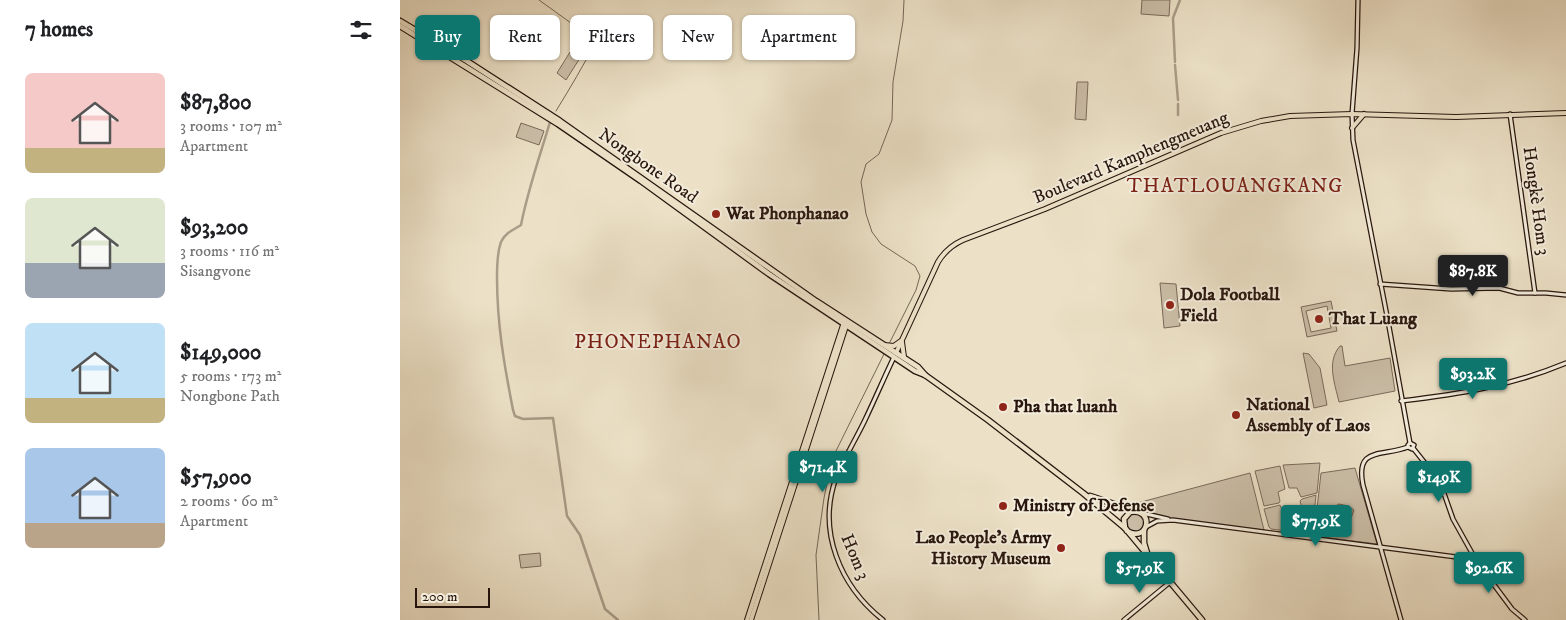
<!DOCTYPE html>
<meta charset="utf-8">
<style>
:root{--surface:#fff;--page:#f6f6f6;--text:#202124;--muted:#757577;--accent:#0f766e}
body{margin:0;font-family:"IM FELL DW Pica",serif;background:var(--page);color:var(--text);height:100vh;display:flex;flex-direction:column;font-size:19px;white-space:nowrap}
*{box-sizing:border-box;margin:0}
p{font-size:16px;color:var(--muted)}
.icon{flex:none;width:28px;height:28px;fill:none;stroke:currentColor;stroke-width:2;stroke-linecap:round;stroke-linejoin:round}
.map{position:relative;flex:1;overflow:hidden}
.sheet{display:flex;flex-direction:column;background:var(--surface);width:400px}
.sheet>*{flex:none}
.hud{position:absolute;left:15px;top:15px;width:475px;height:45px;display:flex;gap:10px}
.scale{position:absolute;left:15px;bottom:12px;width:75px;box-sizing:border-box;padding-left:5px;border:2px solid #28160e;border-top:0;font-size:14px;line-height:18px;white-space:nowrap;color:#28160e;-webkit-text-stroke:4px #f3ecdb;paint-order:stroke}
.price{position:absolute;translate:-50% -42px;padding:0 11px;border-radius:5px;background:var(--accent);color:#fff;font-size:16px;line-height:32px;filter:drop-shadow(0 1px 2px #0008)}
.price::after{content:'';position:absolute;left:50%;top:30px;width:15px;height:11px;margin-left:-8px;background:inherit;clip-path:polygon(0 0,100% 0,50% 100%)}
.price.current{background:#222;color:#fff}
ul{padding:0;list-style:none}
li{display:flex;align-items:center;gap:15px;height:125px;padding:0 25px}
li span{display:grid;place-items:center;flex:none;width:140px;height:100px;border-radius:8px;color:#555}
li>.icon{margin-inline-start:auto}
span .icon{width:60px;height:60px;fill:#fffc;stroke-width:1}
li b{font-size:21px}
h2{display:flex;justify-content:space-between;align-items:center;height:60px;padding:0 25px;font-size:21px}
.chip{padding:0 18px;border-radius:8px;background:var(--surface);box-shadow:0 1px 4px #0004;font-size:18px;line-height:45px}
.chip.current{background:var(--accent);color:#fff}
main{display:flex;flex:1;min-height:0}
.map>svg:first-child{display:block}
.green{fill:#cbbea8;stroke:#7a6a5b;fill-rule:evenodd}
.water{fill:#a99c88;stroke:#756657}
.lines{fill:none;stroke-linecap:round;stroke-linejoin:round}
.stream{stroke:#756657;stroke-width:1}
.canal{stroke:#a99c88;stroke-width:2.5}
.secondary-casing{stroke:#28160e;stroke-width:5.5}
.primary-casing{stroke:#28160e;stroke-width:6}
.highway-casing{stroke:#28160e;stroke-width:7}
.secondary{stroke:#f3ecdb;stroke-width:3}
.primary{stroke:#ece1c7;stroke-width:4}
.highway{stroke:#ece1c7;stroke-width:4.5}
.poi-dot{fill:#8f2418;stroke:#f3ecdb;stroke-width:2}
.labels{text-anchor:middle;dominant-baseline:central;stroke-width:4;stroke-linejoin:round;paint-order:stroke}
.street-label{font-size:18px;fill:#28160e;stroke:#f3ecdb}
.poi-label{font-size:18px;font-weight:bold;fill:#28160e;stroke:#f3ecdb;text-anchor:start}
.quarter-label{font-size:20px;letter-spacing:1px;fill:#7a1f14;stroke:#f3ecdb}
</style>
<main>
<section class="sheet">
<h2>7 homes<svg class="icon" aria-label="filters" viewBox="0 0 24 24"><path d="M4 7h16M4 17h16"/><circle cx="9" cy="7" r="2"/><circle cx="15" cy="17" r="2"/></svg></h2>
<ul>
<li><span style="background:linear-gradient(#f6c9c9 75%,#c2b280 0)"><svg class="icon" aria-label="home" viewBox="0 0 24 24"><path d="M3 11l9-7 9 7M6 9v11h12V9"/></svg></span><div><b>$87,800</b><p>3 rooms · 107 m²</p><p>Apartment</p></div></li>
<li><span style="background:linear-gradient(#dfe7d0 65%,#9aa5b1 0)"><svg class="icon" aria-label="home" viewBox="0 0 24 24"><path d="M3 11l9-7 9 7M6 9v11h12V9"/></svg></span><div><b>$93,200</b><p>3 rooms · 116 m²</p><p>Sisangvone</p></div></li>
<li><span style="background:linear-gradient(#bfe0f5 75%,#c2b280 0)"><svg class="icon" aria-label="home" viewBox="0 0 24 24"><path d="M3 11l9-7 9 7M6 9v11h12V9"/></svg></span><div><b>$149,000</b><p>5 rooms · 173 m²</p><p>Nongbone Path</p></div></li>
<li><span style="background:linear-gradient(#a9c7e8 75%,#b9a48a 0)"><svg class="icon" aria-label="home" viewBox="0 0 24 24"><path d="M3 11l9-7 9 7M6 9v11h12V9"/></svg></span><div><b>$57,900</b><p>2 rooms · 60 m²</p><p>Apartment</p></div></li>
</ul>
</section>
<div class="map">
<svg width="1166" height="620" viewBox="0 0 1166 620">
<rect width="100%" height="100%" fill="#ece1c7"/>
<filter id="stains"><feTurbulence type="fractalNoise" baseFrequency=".004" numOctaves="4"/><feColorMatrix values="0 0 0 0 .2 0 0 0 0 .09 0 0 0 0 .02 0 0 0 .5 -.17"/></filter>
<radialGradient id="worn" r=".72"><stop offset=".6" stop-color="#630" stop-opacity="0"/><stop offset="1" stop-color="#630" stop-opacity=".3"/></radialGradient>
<g class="green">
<polygon points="742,0 770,0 769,16 741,14"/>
<polygon points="170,52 180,58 166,80 157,73"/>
<polygon points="677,82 688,82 686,120 675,119"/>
<polygon points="121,123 144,131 139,145 116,137"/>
<polygon points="760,283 776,284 780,326 764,328"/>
<path d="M931,301L937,331L907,337L901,307ZM927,306L931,328L911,332L906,311Z"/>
<path d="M940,346H942L945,366L990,358L995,391L939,402C935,384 926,362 940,346Z"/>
<polygon points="903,353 909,354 920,368 927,405 914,408"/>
<polygon points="920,463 917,493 901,497 897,488 889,488 883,465"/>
<polygon points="880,466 885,489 878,492 880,501 879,503 864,506 855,471"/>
<polygon points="955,468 977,544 914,536 921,473"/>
<polygon points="850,473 864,530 778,520 726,506"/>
<polygon points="916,495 912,533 899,532 895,509 902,508 900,501 902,499"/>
<polygon points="880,505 883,512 892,511 897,532 871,529 869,527 864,509"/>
<polygon points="730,513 740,513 746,522 744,529 735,533 725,527 727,516"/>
<polygon points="140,553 141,566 121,568 119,555"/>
</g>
<polygon class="water" points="939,504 948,506 954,510 950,521 940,516 932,522 928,513 928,510"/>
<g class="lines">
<g class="stream">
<path d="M139,0L196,41C184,65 170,88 156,111"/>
<polyline points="489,344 516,290 520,276 515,266 481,244 472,232 466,214 461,182 466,164 479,154 492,120 493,82 503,21 504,0"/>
<polyline points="419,620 416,555 424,498 432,459 485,352"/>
</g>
<g class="canal">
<polyline points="775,62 773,18 780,0"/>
<polyline points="775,65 778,100"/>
<polyline points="778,104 778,115"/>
<path d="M150,122C140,156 128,189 121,225C113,230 105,233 101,242C97,253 97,265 97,277C97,324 104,364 113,410L115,416L123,419L153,418L167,516L180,535L205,609L218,620"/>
</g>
<defs>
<g id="secondary">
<polyline points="958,0 957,48 952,114 953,140 988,321 1010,443 1008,445 1008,447"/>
<polyline points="1110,114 1135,293"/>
<polyline points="980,284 1051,289 1099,288 1118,293 1146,293 1166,295"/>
<path d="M1001,401C1060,394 1111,386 1166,363"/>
<polyline points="1013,448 1040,482 1053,519 1077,562 1112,609 1125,620"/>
<polyline points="742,513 768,519"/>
<polyline points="746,527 757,521 773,520 1064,558 1074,557"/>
<path d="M483,620C440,586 417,531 436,478C444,458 456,439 465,420C475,399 484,378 494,357"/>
<polyline points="724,620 769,583"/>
<path d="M1001,620L963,485C955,446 982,457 1008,447L1012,449L1014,445L1010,443"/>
</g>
<g id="primary">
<polyline points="952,128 964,114"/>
<polyline points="502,342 504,357"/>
<polyline points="484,345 494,346 501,341"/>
<path d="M496,353L538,262C544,252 552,245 563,240L645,209L821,133L861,121L890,116L952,114L1056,117L1166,113"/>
<polyline points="347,620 444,322"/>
<polyline points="351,620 447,323"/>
</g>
<g id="highway">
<polyline points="0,21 59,56 160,121 416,301 518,367 525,375"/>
<polyline points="0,26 158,124 241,181 369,274 494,357 515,371 525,375 588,420 683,493 725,528"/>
<polyline points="690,496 735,511"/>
<polyline points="744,530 744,543 747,553"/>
<path d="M727,531C749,544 755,507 730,512L724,519L725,528L802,620"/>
</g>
</defs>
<use href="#secondary" class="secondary-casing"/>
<use href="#primary" class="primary-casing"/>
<use href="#highway" class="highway-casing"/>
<use href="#secondary" class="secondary"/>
<use href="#primary" class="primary"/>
<use href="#highway" class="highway"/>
</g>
<g class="poi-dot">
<circle cx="316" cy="214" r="5"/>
<circle cx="770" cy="305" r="5"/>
<circle cx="919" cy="319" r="5"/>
<circle cx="603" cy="407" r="5"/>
<circle cx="836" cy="415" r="5"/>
<circle cx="603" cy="506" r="5"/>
<circle cx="661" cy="548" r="5"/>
</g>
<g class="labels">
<g class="street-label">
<text transform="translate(731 158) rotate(-23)">Boulevard Kamphengmeuang</text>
<text transform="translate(248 166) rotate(35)">Nongbone Road</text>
<text transform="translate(1136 201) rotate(82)">Hongkè Hom 3</text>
<text transform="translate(455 557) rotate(67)">Hom 3</text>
</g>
<g class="poi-label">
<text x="326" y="214">Wat Phonphanao</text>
<text x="780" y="295">Dola Football<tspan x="780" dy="21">Field</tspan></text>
<text x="929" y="319">That Luang</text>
<text x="846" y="405">National<tspan x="846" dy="21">Assembly of Laos</tspan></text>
<text x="613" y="407">Pha that luanh</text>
<text x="613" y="506">Ministry of Defense</text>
<text x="651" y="538" text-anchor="end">Lao People's Army<tspan x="651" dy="21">History Museum</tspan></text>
</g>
<g class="quarter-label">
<text x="835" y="186">THATLOUANGKANG</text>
<text x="258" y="342">PHONEPHANAO</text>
</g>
</g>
<rect width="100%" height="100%" filter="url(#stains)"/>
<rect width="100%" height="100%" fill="url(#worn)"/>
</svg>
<div class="scale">200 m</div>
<b class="price current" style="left:1073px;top:297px">$87.8K</b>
<b class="price" style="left:1073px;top:400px">$93.2K</b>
<b class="price" style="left:423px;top:493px">$71.4K</b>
<b class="price" style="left:1039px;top:503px">$149K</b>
<b class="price" style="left:916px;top:547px">$77.9K</b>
<b class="price" style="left:740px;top:594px">$57.9K</b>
<b class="price" style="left:1089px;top:594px">$92.6K</b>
<div class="hud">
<a class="chip current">Buy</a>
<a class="chip">Rent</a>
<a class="chip">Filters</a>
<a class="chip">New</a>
<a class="chip">Apartment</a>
</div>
</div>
</main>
